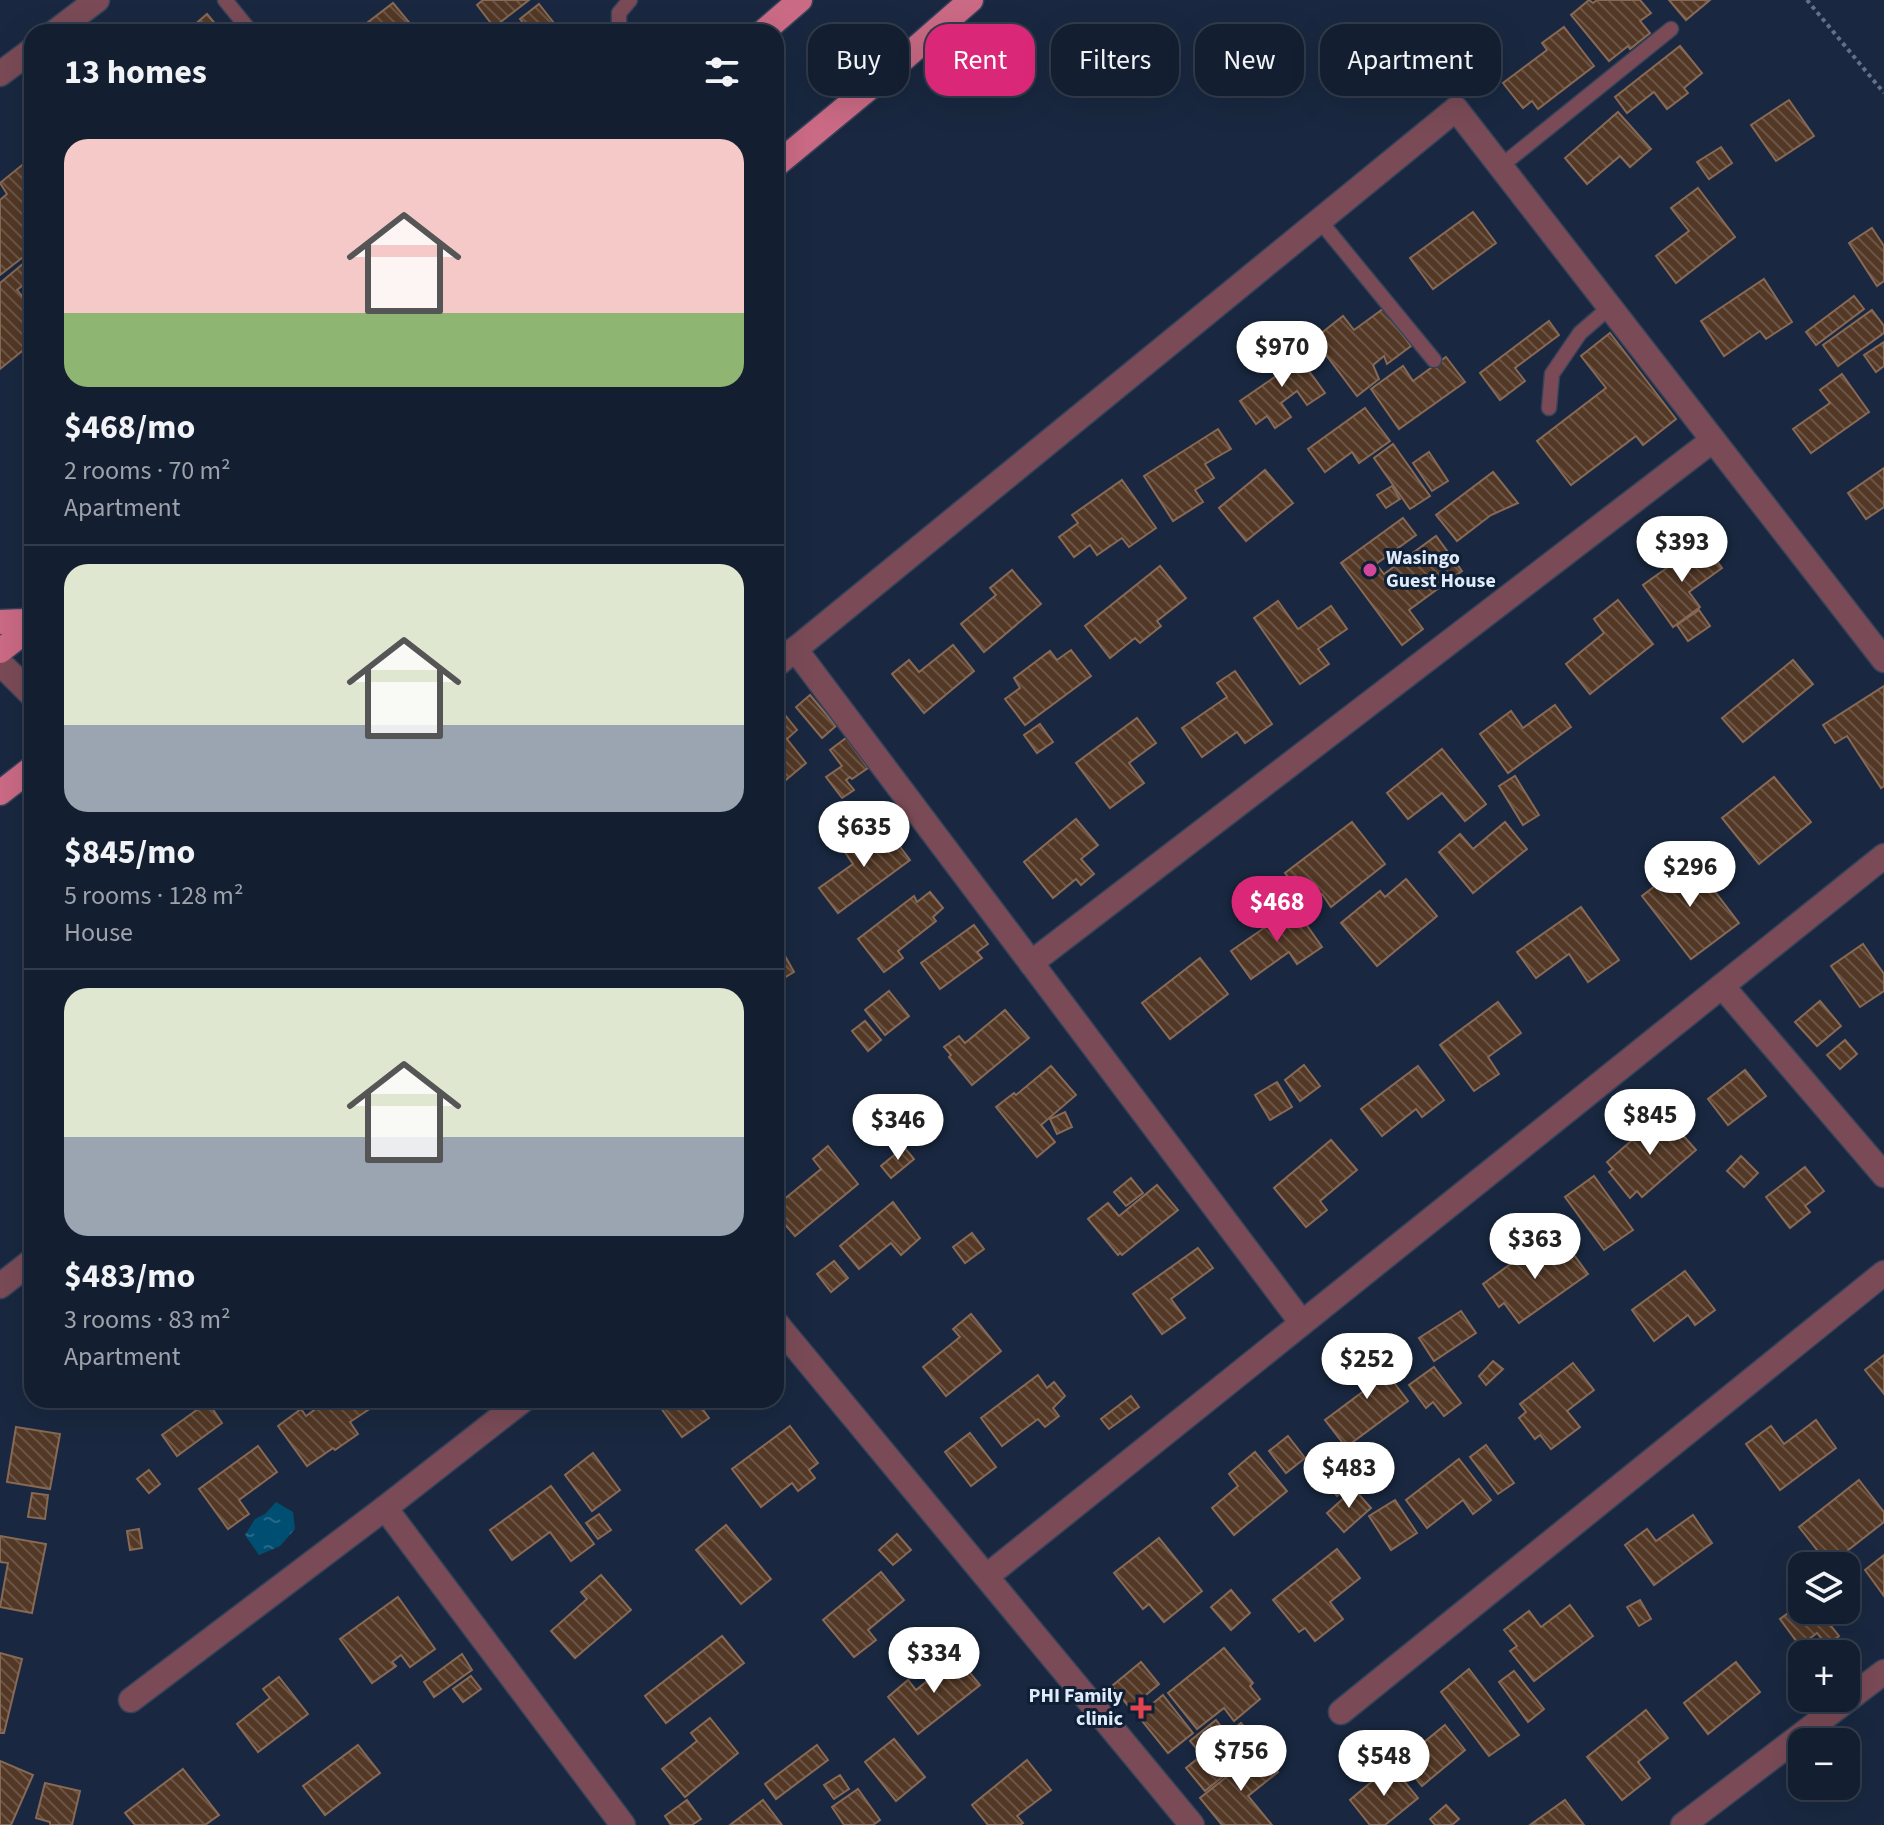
<!DOCTYPE html>
<meta charset="utf-8">
<style>
:root{--surface:#131e30;--page:#202b3c;--text:#f1f3f6;--muted:#9da2ab;--line:#323c4c;--accent:#db2777}
body{margin:0;font-family:"Source Sans 3",sans-serif;background:var(--page);color:var(--text);height:100vh;display:flex;flex-direction:column;font-size:30px;white-space:nowrap}
*{box-sizing:border-box;margin:0}
p{font-size:26px;color:var(--muted)}
.icon{flex:none;width:44px;height:44px;fill:none;stroke:currentColor;stroke-width:2;stroke-linecap:round;stroke-linejoin:round}
.map{position:relative;flex:1;overflow:hidden}
.sheet{position:absolute;left:24px;top:24px;width:760px;height:1384px;display:flex;flex-direction:column;background:var(--surface);border-radius:24px;box-shadow:0 8px 32px #0002,0 0 0 2px var(--line)}
.sheet>*{flex:none}
.guide{position:absolute;left:808px;top:24px;width:760px;height:72px;display:flex;gap:16px}
.tools{position:absolute;left:1788px;top:1552px;display:grid;gap:16px}
.tools a{display:grid;place-items:center;width:72px;height:72px;border-radius:16px;background:var(--surface);box-shadow:0 8px 32px #0002,0 0 0 2px var(--line);font-size:40px}
.price{position:absolute;translate:-50% -68px;padding:0 18px;border-radius:28px;background:#fff;color:#222;font-size:26px;line-height:52px;filter:drop-shadow(0 2px 4px #0008)}
.price::after{content:'';position:absolute;left:50%;top:48px;width:24px;height:18px;margin-left:-12px;background:inherit;clip-path:polygon(0 0,100% 0,50% 100%)}
.price.current{background:var(--accent);color:#fff}
ul{padding:0;list-style:none}
li{display:grid;align-content:center;gap:16px;height:424px;padding:0 40px}
li+li{border-top:2px solid var(--line)}
li span{display:grid;place-items:center;height:248px;border-radius:24px;color:#555}
li>.icon{margin-inline-start:auto}
span .icon{width:144px;height:144px;fill:#fffc;stroke-width:1}
li b{font-size:34px}
h2{display:flex;justify-content:space-between;align-items:center;height:96px;padding:0 40px;font-size:34px}
.tag{padding:0 28px;border-radius:24px;background:var(--surface);box-shadow:0 8px 32px #0002,0 0 0 2px var(--line);font-size:28px;line-height:72px}
.tag.current{background:var(--accent);color:#fff}
.map>svg:first-child{display:block}
.water{fill:url(#water-ripples)}
.building{fill:url(#building-back-hatch);stroke:#876955;stroke-width:2}
.lines{fill:none;stroke-linecap:round;stroke-linejoin:round}
.service-casing{stroke:#35435a;stroke-width:17}
.minor-casing{stroke:#35435a;stroke-width:27}
.primary-casing{stroke:#35435a;stroke-width:27}
.path{stroke:#637186;stroke-width:4;stroke-dasharray:4 4;stroke-linecap:butt}
.service{stroke:#7a4b57;stroke-width:14}
.minor{stroke:#7a4b57;stroke-width:24}
.primary{stroke:#cb6a85;stroke-width:24}
.hotel-dot{fill:#d1479c;stroke:#0f1f35;stroke-width:3}
.health-dot{fill:#e0444e;stroke:#0f1f35;stroke-width:3}
.labels{text-anchor:middle;dominant-baseline:central;stroke-width:6;stroke-linejoin:round;paint-order:stroke}
.poi-label{font-size:20px;font-weight:bold;fill:#dfeafa;stroke:#0f1f35;text-anchor:start}
</style>
<div class="map">
<svg width="1884" height="1825" viewBox="0 0 1884 1825">
<defs>
<pattern id="water-ripples" width="26" height="14" patternUnits="userSpaceOnUse" patternTransform="scale(2)"><rect width="26" height="14" fill="#004f72"/><path d="M2 4q2-2 4 0t4 0M15 11q2-2 4 0t4 0" fill="none" stroke="#256887"/></pattern>
<pattern id="building-back-hatch" width="6" height="6" patternUnits="userSpaceOnUse" patternTransform="scale(2)"><rect width="6" height="6" fill="#533825"/><path d="M-1 5l2 2M0 0l6 6M5-1l2 2" fill="none" stroke="#6b5546"/></pattern>
</defs>
<rect width="100%" height="100%" fill="#192840"/>
<polygon class="water" points="276,1502 293,1512 295,1529 280,1546 259,1555 245,1535 255,1519 265,1514"/>
<g class="building">
<polygon points="483,0 529,0 494,27 477,5"/>
<polygon points="1589,0 1593,3 1597,0 1640,0 1651,13 1640,21 1650,33 1630,49 1628,46 1609,61 1571,15"/>
<polygon points="1669,0 1710,0 1686,20"/>
<polygon points="393,3 417,32 375,32 367,23"/>
<polygon points="539,4 561,32 530,32 520,19"/>
<polygon points="207,14 222,32 194,32 191,28"/>
<polygon points="1564,27 1594,66 1538,109 1532,101 1523,108 1503,83 1547,50 1542,43"/>
<polygon points="1680,46 1702,73 1684,88 1688,93 1667,109 1654,92 1627,113 1615,97"/>
<polygon points="1789,100 1814,136 1776,161 1751,125"/>
<polygon points="1618,112 1651,149 1630,167 1620,156 1587,184 1565,158"/>
<polygon points="1721,147 1732,163 1709,179 1697,162"/>
<polygon points="32,157 32,261 27,254 0,275 0,200 7,194 0,183"/>
<polygon points="1698,188 1735,237 1676,283 1656,256 1689,231 1671,208"/>
<polygon points="1473,212 1496,243 1433,289 1410,258"/>
<polygon points="1872,228 1884,246 1884,281 1877,286 1849,243"/>
<polygon points="24,263 32,273 32,278 17,290 32,308 32,343 0,369 0,283"/>
<polygon points="1764,279 1792,322 1766,339 1760,331 1724,356 1701,321"/>
<polygon points="1854,296 1864,309 1816,345 1806,332"/>
<polygon points="1383,309 1411,346 1387,364 1384,356 1373,365 1379,379 1357,396 1314,339 1343,316 1354,330"/>
<polygon points="1872,310 1884,326 1884,333 1838,366 1823,345"/>
<polygon points="1549,321 1559,335 1515,368 1525,381 1500,400 1480,373"/>
<polygon points="1610,333 1676,419 1643,445 1636,436 1571,485 1537,441 1606,388 1581,356"/>
<polygon points="1884,342 1884,366 1876,372 1864,355"/>
<polygon points="1290,345 1325,393 1307,405 1297,391 1281,403 1291,417 1275,428 1267,416 1256,424 1240,401 1279,374 1269,359"/>
<polygon points="1446,357 1465,382 1399,429 1371,389 1403,366 1413,381"/>
<polygon points="1842,374 1869,412 1811,453 1793,429 1830,403 1820,390"/>
<polygon points="1365,408 1390,441 1359,463 1352,452 1325,472 1308,449"/>
<polygon points="1218,429 1231,449 1205,464 1214,478 1195,490 1203,502 1173,521 1144,476"/>
<polygon points="1393,444 1430,496 1410,509 1374,458"/>
<polygon points="1429,452 1448,481 1432,491 1413,463"/>
<polygon points="1884,468 1884,507 1866,519 1848,493"/>
<polygon points="1265,470 1293,503 1246,541 1219,508"/>
<polygon points="1493,472 1518,503 1491,515 1457,541 1436,515"/>
<polygon points="1122,480 1156,528 1129,547 1122,538 1097,555 1090,545 1074,557 1059,537 1078,523 1072,515"/>
<polygon points="1392,486 1400,499 1386,508 1377,495"/>
<polygon points="1403,518 1416,535 1376,564 1384,574 1436,536 1462,571 1409,610 1423,629 1402,645 1341,563"/>
<polygon points="1703,542 1722,568 1689,592 1700,607 1673,627 1643,585"/>
<polygon points="1160,566 1186,598 1157,621 1161,626 1140,643 1135,638 1110,658 1085,626"/>
<polygon points="1012,570 1041,604 984,652 961,624 996,595 990,588"/>
<polygon points="1618,600 1653,644 1590,694 1566,664 1604,633 1594,619"/>
<polygon points="1278,601 1298,629 1331,606 1347,629 1318,649 1329,664 1300,684 1254,618"/>
<polygon points="1699,610 1710,626 1688,641 1677,625"/>
<polygon points="953,645 974,671 924,713 892,674 909,660 919,672"/>
<polygon points="1071,650 1091,676 1025,725 1005,699 1020,688 1014,678 1050,651 1057,660"/>
<polygon points="1793,660 1813,684 1743,742 1722,718"/>
<polygon points="1235,671 1272,724 1245,743 1237,732 1202,757 1182,728 1227,697 1217,683"/>
<polygon points="1884,686 1884,786 1881,788 1847,736 1835,743 1823,725"/>
<polygon points="810,695 836,726 822,738 796,707"/>
<polygon points="1555,705 1571,727 1508,773 1480,734 1511,711 1523,728"/>
<polygon points="785,715 797,730 787,739 806,763 781,784 776,778 776,722"/>
<polygon points="1137,718 1156,743 1129,763 1144,783 1110,808 1076,763"/>
<polygon points="1040,724 1053,742 1037,753 1024,735"/>
<polygon points="846,738 868,768 852,779 850,777 846,780 854,790 842,798 826,777 842,766 830,750"/>
<polygon points="1442,749 1486,804 1465,821 1442,793 1408,819 1387,793"/>
<polygon points="1515,776 1539,815 1523,825 1499,786"/>
<polygon points="1774,777 1811,822 1759,864 1722,818"/>
<polygon points="1076,819 1098,845 1081,859 1094,874 1081,885 1076,879 1053,898 1024,862"/>
<polygon points="1352,822 1385,864 1331,907 1322,894 1309,905 1285,873"/>
<polygon points="1505,822 1527,849 1473,893 1439,852 1460,834 1473,849"/>
<polygon points="869,828 880,843 891,835 910,860 838,913 819,888 853,864 842,848"/>
<polygon points="1690,859 1739,923 1691,959 1642,896"/>
<polygon points="1406,879 1437,916 1377,966 1341,923 1380,891 1385,897"/>
<polygon points="930,892 943,908 933,917 936,921 898,951 903,958 884,972 858,939 914,896 917,902"/>
<polygon points="1294,907 1322,947 1297,964 1289,952 1251,979 1231,951"/>
<polygon points="1581,907 1619,960 1588,982 1569,954 1536,978 1517,952"/>
<polygon points="974,925 988,944 977,952 982,958 940,989 921,963"/>
<polygon points="1863,944 1884,974 1884,991 1860,1007 1831,966"/>
<polygon points="785,956 794,972 779,981 776,976 776,962"/>
<polygon points="1200,958 1228,994 1170,1039 1142,1003"/>
<polygon points="889,991 909,1016 885,1035 865,1010"/>
<polygon points="1820,1001 1841,1026 1817,1046 1795,1022"/>
<polygon points="1498,1002 1521,1033 1488,1057 1499,1074 1474,1091 1440,1045"/>
<polygon points="1005,1010 1029,1038 972,1085 949,1057 951,1055 944,1047 959,1036 965,1043"/>
<polygon points="865,1021 881,1040 868,1051 852,1031"/>
<polygon points="1845,1040 1857,1054 1840,1069 1827,1055"/>
<polygon points="1304,1065 1320,1086 1300,1101 1285,1080"/>
<polygon points="1051,1066 1076,1095 1041,1125 1055,1142 1037,1157 996,1107 1014,1093 1016,1095"/>
<polygon points="1418,1066 1444,1100 1422,1117 1416,1109 1382,1136 1361,1109"/>
<polygon points="1745,1070 1766,1096 1728,1125 1708,1099"/>
<polygon points="1277,1082 1292,1107 1270,1120 1255,1095"/>
<polygon points="1065,1112 1072,1127 1057,1134 1050,1119"/>
<polygon points="1663,1113 1696,1150 1642,1197 1637,1191 1630,1198 1609,1172 1613,1169 1607,1162"/>
<polygon points="1331,1140 1357,1170 1320,1201 1327,1210 1306,1227 1274,1188"/>
<polygon points="828,1146 858,1184 795,1236 776,1214 776,1206 821,1169 813,1159"/>
<polygon points="904,1147 914,1159 891,1178 881,1166"/>
<polygon points="1741,1156 1758,1173 1744,1187 1727,1171"/>
<polygon points="1805,1167 1824,1191 1805,1206 1810,1212 1790,1228 1766,1197"/>
<polygon points="1594,1176 1633,1230 1604,1250 1565,1197"/>
<polygon points="1131,1178 1143,1193 1126,1206 1114,1192"/>
<polygon points="1157,1185 1178,1210 1122,1255 1120,1253 1118,1255 1088,1219 1108,1203 1119,1216"/>
<polygon points="893,1202 920,1238 901,1255 891,1243 859,1269 840,1246"/>
<polygon points="972,1233 984,1249 965,1263 953,1247"/>
<polygon points="1566,1244 1588,1274 1519,1323 1504,1303 1499,1307 1483,1284 1531,1249 1541,1262"/>
<polygon points="1198,1248 1213,1268 1171,1299 1185,1318 1162,1334 1133,1294"/>
<polygon points="834,1261 848,1278 831,1292 817,1274"/>
<polygon points="1685,1271 1715,1310 1695,1325 1688,1315 1654,1341 1632,1310"/>
<polygon points="1461,1311 1476,1333 1434,1361 1419,1338"/>
<polygon points="971,1314 1001,1351 946,1396 923,1367 960,1337 953,1329"/>
<polygon points="1369,1350 1408,1401 1346,1447 1325,1420 1365,1390 1347,1366"/>
<polygon points="1884,1355 1884,1394 1865,1370"/>
<polygon points="1493,1361 1503,1369 1486,1385 1479,1376"/>
<polygon points="1573,1363 1594,1390 1567,1411 1580,1427 1551,1449 1540,1435 1535,1439 1519,1418 1526,1412 1520,1404"/>
<polygon points="1434,1367 1461,1403 1444,1416 1433,1402 1426,1408 1409,1385"/>
<polygon points="1038,1375 1047,1388 1054,1382 1065,1396 1053,1408 1059,1416 1045,1427 1038,1419 1002,1446 981,1418"/>
<polygon points="1131,1396 1139,1407 1109,1429 1101,1419"/>
<polygon points="328,1400 333,1407 342,1400 361,1400 368,1410 350,1422 358,1434 335,1450 333,1448 307,1466 278,1426 301,1409 306,1416"/>
<polygon points="664,1400 712,1400 701,1407 709,1418 682,1437 658,1404"/>
<polygon points="208,1402 222,1423 177,1456 162,1435"/>
<polygon points="1816,1420 1836,1448 1780,1490 1746,1444 1771,1426 1784,1444"/>
<polygon points="790,1426 818,1463 809,1470 815,1478 798,1491 792,1483 761,1507 732,1469"/>
<polygon points="16,1427 60,1434 50,1489 7,1482"/>
<polygon points="970,1433 996,1467 971,1486 945,1452"/>
<polygon points="1288,1436 1305,1458 1286,1473 1269,1451"/>
<polygon points="1486,1445 1514,1483 1498,1494 1470,1457"/>
<polygon points="258,1446 277,1472 239,1500 249,1514 228,1529 199,1489"/>
<polygon points="1318,1449 1349,1486 1337,1496 1306,1458"/>
<polygon points="1255,1452 1287,1491 1234,1535 1212,1508 1238,1486 1229,1474"/>
<polygon points="593,1453 620,1490 592,1511 565,1475"/>
<polygon points="1459,1459 1491,1500 1473,1514 1463,1500 1427,1528 1406,1500"/>
<polygon points="149,1470 160,1484 149,1493 137,1479"/>
<polygon points="1859,1480 1884,1512 1884,1522 1829,1565 1799,1527"/>
<polygon points="551,1486 594,1544 571,1561 550,1532 512,1560 490,1530"/>
<polygon points="1354,1489 1371,1508 1344,1532 1327,1513"/>
<polygon points="32,1493 48,1495 45,1519 28,1517"/>
<polygon points="1395,1500 1417,1533 1391,1550 1369,1516"/>
<polygon points="599,1514 611,1530 598,1539 586,1523"/>
<polygon points="1693,1515 1712,1543 1654,1585 1625,1545 1647,1529 1656,1541"/>
<polygon points="726,1525 771,1579 741,1604 696,1550"/>
<polygon points="139,1529 142,1548 130,1550 127,1531"/>
<polygon points="897,1534 911,1550 893,1565 879,1550"/>
<polygon points="0,1536 46,1544 32,1613 0,1607 8,1563 0,1562"/>
<polygon points="1159,1538 1202,1591 1164,1622 1149,1604 1143,1609 1114,1573"/>
<polygon points="1337,1549 1360,1578 1330,1602 1343,1619 1315,1641 1305,1628 1299,1632 1273,1600"/>
<polygon points="1884,1555 1884,1596 1865,1570"/>
<polygon points="881,1572 904,1600 868,1630 876,1640 854,1657 823,1620"/>
<polygon points="601,1575 631,1610 575,1658 551,1631 587,1599 581,1592"/>
<polygon points="1231,1590 1250,1613 1231,1630 1211,1607"/>
<polygon points="398,1597 435,1649 410,1667 401,1655 392,1662 396,1666 372,1683 340,1639"/>
<polygon points="1640,1600 1651,1619 1639,1626 1627,1607"/>
<polygon points="1802,1603 1802,1610 1839,1610 1842,1613 1828,1622 1839,1636 1827,1645 1817,1633 1800,1646 1780,1619"/>
<polygon points="1570,1605 1593,1636 1534,1681 1510,1651 1517,1646 1504,1630 1529,1611 1541,1627"/>
<polygon points="722,1636 744,1663 666,1723 645,1696"/>
<polygon points="1224,1648 1253,1683 1250,1686 1260,1699 1234,1721 1224,1708 1197,1729 1168,1693"/>
<polygon points="0,1653 22,1659 4,1733 0,1733"/>
<polygon points="462,1654 472,1670 434,1697 424,1682"/>
<polygon points="957,1657 980,1685 918,1734 888,1697 908,1680 916,1690"/>
<polygon points="1141,1662 1159,1684 1130,1708 1112,1686"/>
<polygon points="1736,1662 1760,1692 1708,1734 1684,1703"/>
<polygon points="1469,1669 1519,1735 1489,1756 1441,1692"/>
<polygon points="1514,1671 1544,1709 1528,1722 1499,1682"/>
<polygon points="471,1676 481,1689 463,1702 453,1689"/>
<polygon points="279,1677 308,1714 258,1752 237,1724 270,1698 263,1689"/>
<polygon points="1163,1695 1193,1733 1168,1753 1138,1716"/>
<polygon points="1646,1710 1668,1738 1638,1762 1650,1778 1622,1800 1587,1757"/>
<polygon points="710,1718 738,1753 685,1797 662,1769 697,1741 691,1733"/>
<polygon points="1216,1720 1227,1734 1241,1723 1260,1746 1205,1791 1186,1768 1202,1755 1190,1741"/>
<polygon points="1445,1725 1465,1750 1422,1786 1401,1761"/>
<polygon points="894,1739 925,1777 896,1801 865,1762"/>
<polygon points="358,1745 380,1773 325,1815 303,1786"/>
<polygon points="817,1745 828,1760 776,1799 765,1784"/>
<polygon points="1260,1750 1278,1772 1248,1796 1272,1825 1222,1825 1200,1798"/>
<polygon points="1027,1760 1051,1790 1017,1816 1023,1823 1020,1825 988,1825 972,1805"/>
<polygon points="0,1761 33,1775 11,1825 0,1825"/>
<polygon points="1391,1765 1418,1798 1385,1825 1370,1825 1350,1800"/>
<polygon points="183,1769 219,1815 205,1825 135,1825 125,1813"/>
<polygon points="840,1775 849,1789 834,1799 824,1785"/>
<polygon points="45,1783 80,1791 72,1825 50,1825 50,1822 36,1818"/>
<polygon points="858,1789 880,1820 873,1825 844,1825 832,1807"/>
<polygon points="687,1800 701,1819 692,1825 671,1825 665,1816"/>
<polygon points="763,1800 782,1825 730,1825"/>
<polygon points="1565,1800 1584,1825 1530,1825"/>
<polygon points="1446,1805 1459,1819 1452,1825 1435,1825 1430,1819"/>
</g>
<g class="lines">
<defs>
<g id="service">
<polyline points="225,0 251,32"/>
<polyline points="619,32 619,13 630,0"/>
<polyline points="1501,166 1671,29"/>
<polyline points="1320,221 1434,360"/>
<polyline points="1549,408 1552,374 1580,333 1610,307"/>
</g>
<g id="minor">
<polyline points="55,32 97,0"/>
<polyline points="0,74 32,50"/>
<polyline points="795,649 1302,1323"/>
<polyline points="0,663 32,695"/>
<polyline points="776,665 1456,109 1884,660"/>
<polyline points="1031,963 1713,440"/>
<polyline points="1722,986 1884,1175"/>
<polyline points="0,1286 32,1261"/>
<polyline points="776,1323 1192,1825"/>
<polyline points="385,1508 623,1825"/>
<polyline points="987,1576 1884,856"/>
<polyline points="131,1700 385,1508 523,1400"/>
<polyline points="1341,1712 1884,1273"/>
<polyline points="1683,1825 1884,1672"/>
</g>
<g id="primary">
<polyline points="763,32 800,0"/>
<polyline points="776,165 885,75 971,0"/>
<polyline points="0,622 24,621 32,618"/>
<polyline points="0,651 32,626"/>
<polyline points="0,793 32,768"/>
</g>
</defs>
<use href="#service" class="service-casing"/>
<use href="#minor" class="minor-casing"/>
<use href="#primary" class="primary-casing"/>
<polyline class="path" points="1807,0 1884,93"/>
<use href="#service" class="service"/>
<use href="#minor" class="minor"/>
<use href="#primary" class="primary"/>
</g>
<circle class="hotel-dot" cx="1370" cy="570" r="8"/>
<path class="health-dot" d="M1137 1696h8v8h8v8h-8v8h-8v-8h-8v-8h8z"/>
<g class="labels">
<g class="poi-label">
<text x="1386" y="558">Wasingo<tspan x="1386" dy="23">Guest House</tspan></text>
<text x="1123" y="1696" text-anchor="end">PHI Family<tspan x="1123" dy="23">clinic</tspan></text>
</g>
</g>
</svg>
<div class="tools">
<a><svg class="icon" aria-label="layers" viewBox="0 0 24 24"><path d="M12 4l9 5-9 5-9-5zM3 14l9 5 9-5"/></svg></a>
<a>+</a>
<a>−</a>
</div>
<b class="price" style="left:1282px;top:389px">$970</b>
<b class="price" style="left:1682px;top:584px">$393</b>
<b class="price" style="left:864px;top:869px">$635</b>
<b class="price" style="left:1690px;top:909px">$296</b>
<b class="price current" style="left:1277px;top:944px">$468</b>
<b class="price" style="left:1650px;top:1157px">$845</b>
<b class="price" style="left:898px;top:1162px">$346</b>
<b class="price" style="left:1535px;top:1281px">$363</b>
<b class="price" style="left:1367px;top:1401px">$252</b>
<b class="price" style="left:1349px;top:1510px">$483</b>
<b class="price" style="left:934px;top:1695px">$334</b>
<b class="price" style="left:1241px;top:1793px">$756</b>
<b class="price" style="left:1384px;top:1798px">$548</b>
<div class="guide">
<a class="tag">Buy</a>
<a class="tag current">Rent</a>
<a class="tag">Filters</a>
<a class="tag">New</a>
<a class="tag">Apartment</a>
</div>
<section class="sheet">
<h2>13 homes<svg class="icon" aria-label="filters" viewBox="0 0 24 24"><path d="M4 7h16M4 17h16"/><circle cx="9" cy="7" r="2"/><circle cx="15" cy="17" r="2"/></svg></h2>
<ul>
<li><span style="background:linear-gradient(#f6c9c9 70%,#8fb573 0)"><svg class="icon" aria-label="home" viewBox="0 0 24 24"><path d="M3 11l9-7 9 7M6 9v11h12V9"/></svg></span><div><b>$468/mo</b><p>2 rooms · 70 m²</p><p>Apartment</p></div></li>
<li><span style="background:linear-gradient(#dfe7d0 65%,#9aa5b1 0)"><svg class="icon" aria-label="home" viewBox="0 0 24 24"><path d="M3 11l9-7 9 7M6 9v11h12V9"/></svg></span><div><b>$845/mo</b><p>5 rooms · 128 m²</p><p>House</p></div></li>
<li><span style="background:linear-gradient(#dfe7d0 60%,#9aa5b1 0)"><svg class="icon" aria-label="home" viewBox="0 0 24 24"><path d="M3 11l9-7 9 7M6 9v11h12V9"/></svg></span><div><b>$483/mo</b><p>3 rooms · 83 m²</p><p>Apartment</p></div></li>
</ul>
</section>
</div>
